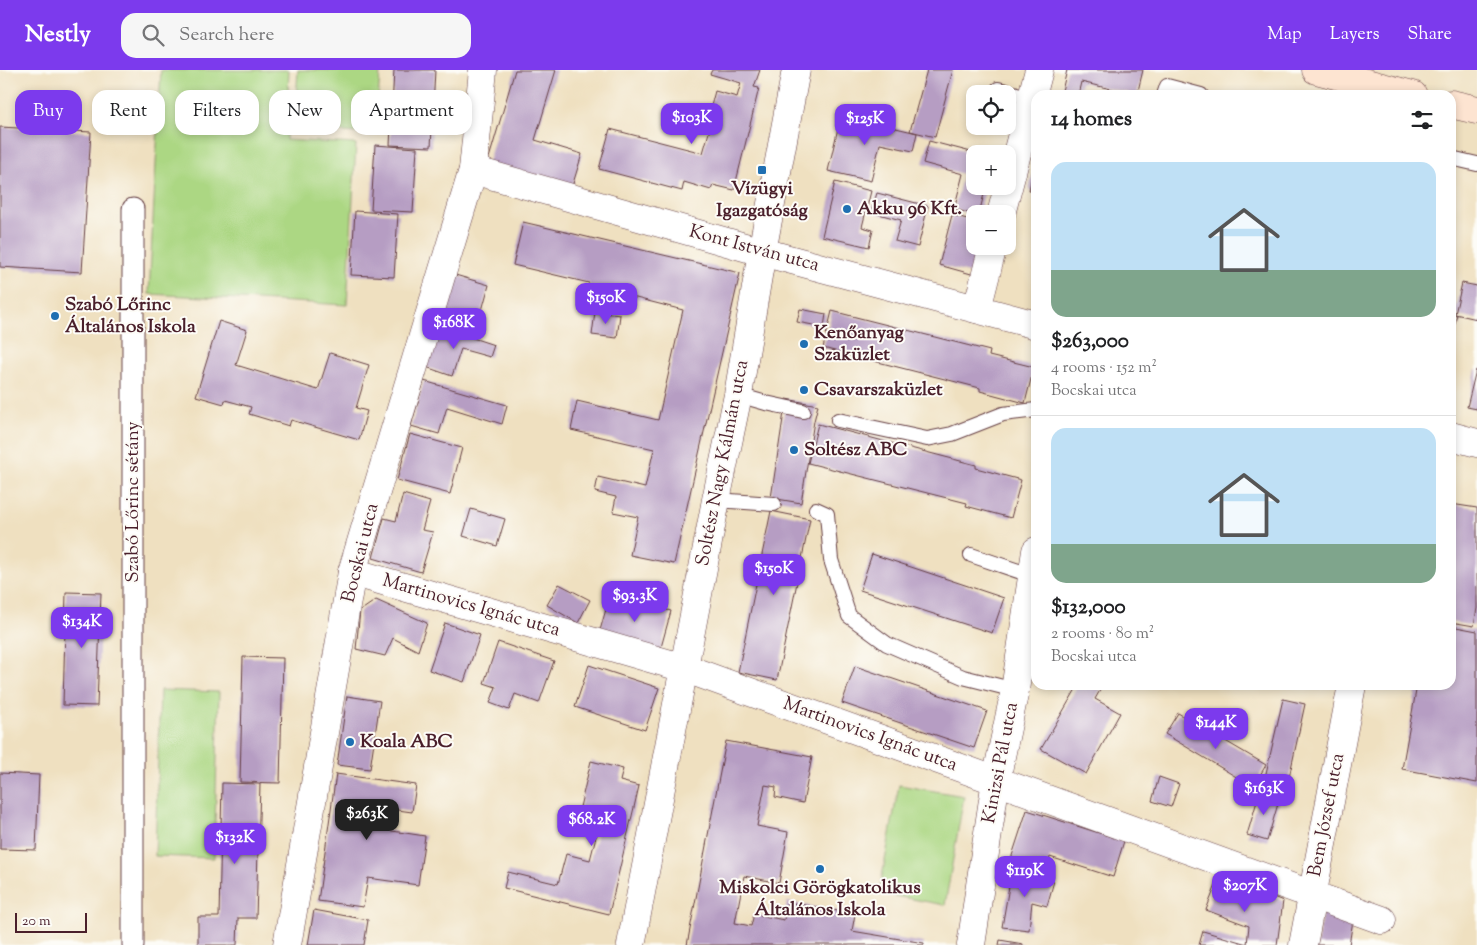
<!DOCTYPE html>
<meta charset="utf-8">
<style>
:root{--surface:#fff;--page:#f6f6f6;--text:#202124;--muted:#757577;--line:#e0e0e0;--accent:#7c3aed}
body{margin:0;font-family:"Sorts Mill Goudy",serif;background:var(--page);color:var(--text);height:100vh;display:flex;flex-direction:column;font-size:19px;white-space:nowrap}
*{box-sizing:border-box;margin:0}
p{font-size:16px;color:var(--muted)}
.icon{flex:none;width:28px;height:28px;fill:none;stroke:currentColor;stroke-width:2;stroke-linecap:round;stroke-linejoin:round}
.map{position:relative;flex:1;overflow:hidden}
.sheet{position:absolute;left:1031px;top:20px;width:425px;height:600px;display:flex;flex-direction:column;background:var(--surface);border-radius:15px;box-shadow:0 2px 8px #0003}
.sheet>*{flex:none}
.guide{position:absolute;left:15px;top:20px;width:475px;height:45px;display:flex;gap:10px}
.fabs{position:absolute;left:966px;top:15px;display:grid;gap:10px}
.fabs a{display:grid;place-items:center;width:50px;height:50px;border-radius:10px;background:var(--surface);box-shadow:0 2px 8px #0003;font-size:25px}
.scale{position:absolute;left:15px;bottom:12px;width:72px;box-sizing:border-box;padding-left:5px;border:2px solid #4a1f2b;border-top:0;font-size:14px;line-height:18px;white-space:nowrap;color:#4a1f2b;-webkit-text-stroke:4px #fdfcf7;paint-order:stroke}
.price{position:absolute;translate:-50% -42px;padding:0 11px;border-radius:10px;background:var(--accent);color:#fff;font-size:16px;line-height:32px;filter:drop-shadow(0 1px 2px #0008)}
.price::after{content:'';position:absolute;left:50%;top:30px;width:15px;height:11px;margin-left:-8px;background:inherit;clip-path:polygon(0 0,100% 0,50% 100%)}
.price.active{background:#222;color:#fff}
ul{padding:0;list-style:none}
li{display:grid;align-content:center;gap:10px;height:265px;padding:0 20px}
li+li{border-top:1px solid var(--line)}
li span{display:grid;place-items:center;height:155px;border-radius:15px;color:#555}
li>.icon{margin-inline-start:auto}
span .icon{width:90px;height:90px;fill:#fffc;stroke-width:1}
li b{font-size:21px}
h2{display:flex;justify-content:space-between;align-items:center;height:60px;padding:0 20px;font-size:21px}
.chip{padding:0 18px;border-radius:15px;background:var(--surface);box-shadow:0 2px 8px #0003;font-size:18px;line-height:45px}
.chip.active{background:var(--accent);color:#fff}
header{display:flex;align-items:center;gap:30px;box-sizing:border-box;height:70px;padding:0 25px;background:var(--accent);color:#fff}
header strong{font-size:24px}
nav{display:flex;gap:28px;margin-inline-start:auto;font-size:18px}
.search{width:350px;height:45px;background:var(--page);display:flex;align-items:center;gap:12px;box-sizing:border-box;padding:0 18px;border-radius:15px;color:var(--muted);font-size:19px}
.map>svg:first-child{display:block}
.green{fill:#acd783;stroke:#7b7b57}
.building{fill:#b69dc3}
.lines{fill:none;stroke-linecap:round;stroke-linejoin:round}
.service-casing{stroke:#633c41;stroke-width:16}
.pedestrian-casing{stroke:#633c41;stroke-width:23}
.minor-casing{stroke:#633c41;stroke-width:29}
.tertiary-casing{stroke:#633c41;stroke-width:29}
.secondary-casing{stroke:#633c41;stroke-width:29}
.service{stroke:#fff;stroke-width:14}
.pedestrian{stroke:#fff;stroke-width:21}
.minor{stroke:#fff;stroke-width:28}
.tertiary{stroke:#fff;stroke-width:28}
.secondary{stroke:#fde4d1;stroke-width:28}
.poi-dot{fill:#1f6fb2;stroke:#fdfcf7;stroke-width:2}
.labels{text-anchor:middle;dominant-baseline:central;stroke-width:4;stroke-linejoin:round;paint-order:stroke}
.poi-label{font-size:19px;font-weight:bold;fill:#4a1f2b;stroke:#fdfcf7;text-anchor:start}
.street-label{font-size:19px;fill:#4a1f2b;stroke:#fdfcf7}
</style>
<header>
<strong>Nestly</strong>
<div class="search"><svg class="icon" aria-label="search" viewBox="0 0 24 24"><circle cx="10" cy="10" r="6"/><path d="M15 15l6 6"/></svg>Search here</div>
<nav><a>Map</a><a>Layers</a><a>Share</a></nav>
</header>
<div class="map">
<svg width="1477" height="875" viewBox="0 0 1477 875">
<rect width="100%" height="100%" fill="#fdfcf7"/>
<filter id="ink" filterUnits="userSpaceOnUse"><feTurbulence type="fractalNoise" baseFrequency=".02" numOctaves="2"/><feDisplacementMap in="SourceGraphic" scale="10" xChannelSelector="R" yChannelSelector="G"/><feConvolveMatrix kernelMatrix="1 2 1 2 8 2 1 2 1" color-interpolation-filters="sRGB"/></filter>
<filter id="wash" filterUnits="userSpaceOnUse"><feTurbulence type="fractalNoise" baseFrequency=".0096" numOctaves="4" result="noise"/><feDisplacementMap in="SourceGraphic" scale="20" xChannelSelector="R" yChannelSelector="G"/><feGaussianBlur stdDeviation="1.12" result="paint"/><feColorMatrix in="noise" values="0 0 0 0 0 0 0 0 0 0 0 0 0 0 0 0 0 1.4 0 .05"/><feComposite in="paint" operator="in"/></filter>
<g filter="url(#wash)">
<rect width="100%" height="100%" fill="#efe0c0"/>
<g class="green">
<polygon points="161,0 289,0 286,70 356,74 347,235 149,224"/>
<polygon points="298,0 380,0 376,64 294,59"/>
<polygon points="160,620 219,622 214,788 155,786"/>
<polygon points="899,715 964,726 945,835 879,823"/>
</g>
<g id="blocks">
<g class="building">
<polygon points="394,0 435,0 431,77 390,75"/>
<polygon points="515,0 556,0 535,70 582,84 571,120 487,95"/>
<polygon points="712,0 760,0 754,17 759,18 734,120 713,115 711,120 684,112 682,121 599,99 610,59 703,83 712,52 707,51 715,21 737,27 741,13 710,4"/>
<polygon points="927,0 953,0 935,67 910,61"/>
<polygon points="1067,0 1143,0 1137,25 1081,12 1078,25 1061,25"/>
<polygon points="841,45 917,63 913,81 880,74 871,111 828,101"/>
<polygon points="0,57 91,62 82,202 0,197"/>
<polygon points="929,71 975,83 975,116 986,116 979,144 975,145 954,139 963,104 923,93"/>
<polygon points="375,75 417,78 413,142 371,140"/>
<polygon points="1034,98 1036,99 1036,122 1029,120"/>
<polygon points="835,112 871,121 862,157 873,160 869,177 822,166"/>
<polygon points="877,123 928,136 918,177 895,171 901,150 871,142"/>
<polygon points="355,141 398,144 394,207 351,205"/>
<polygon points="952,145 975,151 975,176 990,176 982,207 939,195"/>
<polygon points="523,152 740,203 674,494 630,485 638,447 613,442 616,427 595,422 598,407 645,418 654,379 571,360 577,331 658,350 683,240 589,216 589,213 513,195"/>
<polygon points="452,204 489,215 478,255 441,245"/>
<polygon points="1462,213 1477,216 1477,249 1455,244"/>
<polygon points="800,239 826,244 824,257 797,252"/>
<polygon points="832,241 990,281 989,286 1034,297 1025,333 980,321 980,318 823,278"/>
<polygon points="595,242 620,245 617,268 592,265"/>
<polygon points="1451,244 1457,245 1452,265 1451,265"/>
<polygon points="219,251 247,260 236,295 318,320 330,283 369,295 356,338 367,341 359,370 291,350 289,356 249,344 251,337 225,330 224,334 196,326"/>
<polygon points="439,257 494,275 490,287 461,279 452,306 426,297"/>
<polygon points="1476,300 1477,300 1477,339 1467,337"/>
<polygon points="424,311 507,335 502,354 447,337 439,364 411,356"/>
<polygon points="786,329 818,335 814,351 801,433 771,428"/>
<polygon points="818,354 976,395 976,398 1021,410 1011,448 966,436 967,433 808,393"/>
<polygon points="410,364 462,378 450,424 397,410"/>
<polygon points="403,424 430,432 422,460 433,462 421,502 373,488 384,448 396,451"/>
<polygon points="1451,434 1477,438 1477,538 1474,556 1451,552"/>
<polygon points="471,439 505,449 497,476 463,466"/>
<polygon points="771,441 810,449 777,610 738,602"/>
<polygon points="872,484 1004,528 992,563 860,520"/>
<polygon points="559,514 590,530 578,553 547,535"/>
<polygon points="66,522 101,523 97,636 63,635"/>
<polygon points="610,525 671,541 660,581 599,564"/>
<polygon points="376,530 427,553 418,581 393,568 385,586 356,579 360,541"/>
<polygon points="445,553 480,565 464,612 429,600"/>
<polygon points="1451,556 1477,561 1477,713 1402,699 1417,615 1451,615"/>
<polygon points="498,572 554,591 539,633 515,624 509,640 490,633 496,617 484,613"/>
<polygon points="243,587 283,588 280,713 240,712"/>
<polygon points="589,595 659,618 645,660 575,637"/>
<polygon points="855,596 987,641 974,678 842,633"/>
<polygon points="1069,615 1103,615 1095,629 1120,643 1086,704 1041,679 1076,619"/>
<polygon points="347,626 380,631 370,699 337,695"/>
<polygon points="1283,629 1305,634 1287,717 1264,712"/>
<polygon points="1178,643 1266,695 1253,717 1165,664"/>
<polygon points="726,671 812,687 803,733 775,727 776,717 765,715 757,756 788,762 779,813 744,806 735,853 751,856 754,844 784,850 787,832 855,844 852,861 924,873 924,875 687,875"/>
<polygon points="591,691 623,699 620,711 639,716 609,844 504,818 508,802 558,814 566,784 590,790 602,743 580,737"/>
<polygon points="0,703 39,705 36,780 0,779"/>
<polygon points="336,704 416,715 412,742 369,736 366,757 425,766 418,815 368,808 363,837 318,831"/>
<polygon points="1159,707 1179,714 1171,737 1152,731"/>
<polygon points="222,713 260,714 256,848 238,848 237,875 198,875 198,847 219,847"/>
<polygon points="1260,721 1280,727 1267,771 1247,765"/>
<polygon points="1027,740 1124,771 1113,807 1050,787 1045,804 1010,792"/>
<polygon points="1012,799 1054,811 1047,836 1032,832 1029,860 1002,857"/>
<polygon points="1220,805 1283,831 1277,875 1199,875 1203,861 1247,874 1249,856 1206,840"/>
<polygon points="1323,839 1354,844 1349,875 1317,875"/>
<polygon points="314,840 368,850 364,875 308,875"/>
<polygon points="1000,870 1023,874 1023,875 999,875"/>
</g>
</g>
</g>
<g filter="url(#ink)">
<use href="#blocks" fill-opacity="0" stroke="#633c41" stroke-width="1"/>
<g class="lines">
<defs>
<g id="service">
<polyline points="998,19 1032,28"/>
<polyline points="1164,25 1167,16 1201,25"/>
<polyline points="1451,88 1477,94"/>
<polyline points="738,325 766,333 803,341"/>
<polyline points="838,350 927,369 952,364 1003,344 1036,340"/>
<polyline points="716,430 774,434"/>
<polyline points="816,439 827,444 831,490 849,546 887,574 963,607 1015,620"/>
<polyline points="971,485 1033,506"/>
</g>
<polyline id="pedestrian" points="133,139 133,875"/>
<g id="minor">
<polyline points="473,100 762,182 1036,255"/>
<polyline points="1001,144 1039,0"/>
<polyline points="977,239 993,176"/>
<polyline points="1451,366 1477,373"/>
<polyline points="352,502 684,598 1382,850"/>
<polyline points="287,875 352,502 473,100 483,0"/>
<polyline points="971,875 996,710 1015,620 1036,481"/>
<polyline points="1303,875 1352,615"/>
</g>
<polyline id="tertiary" points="631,875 716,430 738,325 762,182 796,0"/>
<g id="secondary">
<polyline points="1316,0 1413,25"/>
<polyline points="1451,34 1477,40"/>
</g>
</defs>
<use href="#service" class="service-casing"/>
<use href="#pedestrian" class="pedestrian-casing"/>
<use href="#minor" class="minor-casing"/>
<use href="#tertiary" class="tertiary-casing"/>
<use href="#secondary" class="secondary-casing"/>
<use href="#service" class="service"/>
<use href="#pedestrian" class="pedestrian"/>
<use href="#minor" class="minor"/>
<use href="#tertiary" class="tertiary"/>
<use href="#secondary" class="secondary"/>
</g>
</g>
<g class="poi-dot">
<rect x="757" y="95" width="10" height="10" rx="2.5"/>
<circle cx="847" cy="139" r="5"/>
<circle cx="55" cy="246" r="5"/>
<circle cx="804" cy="274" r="5"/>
<circle cx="804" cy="320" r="5"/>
<circle cx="794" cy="380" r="5"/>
<circle cx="350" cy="672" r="5"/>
<circle cx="820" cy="799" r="5"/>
</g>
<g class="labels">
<g class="poi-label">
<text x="762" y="119" text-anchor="middle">Vízügyi<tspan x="762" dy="22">Igazgatóság</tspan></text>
<text x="857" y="139">Akku 96 Kft.</text>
<text x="65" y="235">Szabó Lőrinc<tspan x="65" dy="22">Általános Iskola</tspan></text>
<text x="814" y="263">Kenőanyag<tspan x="814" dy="22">Szaküzlet</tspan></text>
<text x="814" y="320">Csavarszaküzlet</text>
<text x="804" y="380">Soltész ABC</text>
<text x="360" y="672">Koala ABC</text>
<text x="820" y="818" text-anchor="middle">Miskolci Görögkatolikus<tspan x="820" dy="22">Általános Iskola</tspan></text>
</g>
<g class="street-label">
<text transform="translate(754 179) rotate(15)">Kont István utca</text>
<text transform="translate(723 393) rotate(-79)">Soltész Nagy Kálmán utca</text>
<text transform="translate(133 432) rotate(-90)">Szabó Lőrinc sétány</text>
<text transform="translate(361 483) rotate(-76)">Bocskai utca</text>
<text transform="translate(471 536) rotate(16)">Martinovics Ignác utca</text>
<text transform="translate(870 665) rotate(20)">Martinovics Ignác utca</text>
<text transform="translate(1001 693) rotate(-79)">Kinizsi Pál utca</text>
<text transform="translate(1327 745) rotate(-79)">Bem József utca</text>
</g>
</g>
</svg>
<div class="fabs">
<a><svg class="icon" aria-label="locate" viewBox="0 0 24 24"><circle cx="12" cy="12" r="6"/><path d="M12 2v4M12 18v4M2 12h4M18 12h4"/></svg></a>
<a>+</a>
<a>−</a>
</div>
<div class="scale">20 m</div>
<b class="price" style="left:692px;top:75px">$103K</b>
<b class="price" style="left:865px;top:76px">$125K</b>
<b class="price" style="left:606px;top:255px">$150K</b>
<b class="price" style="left:454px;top:280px">$168K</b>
<b class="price" style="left:774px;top:526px">$150K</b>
<b class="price" style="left:635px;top:553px">$93.3K</b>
<b class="price" style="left:82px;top:579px">$134K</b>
<b class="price" style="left:1216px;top:680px">$144K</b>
<b class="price" style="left:1264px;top:746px">$163K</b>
<b class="price active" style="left:367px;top:771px">$263K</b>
<b class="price" style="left:592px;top:777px">$68.2K</b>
<b class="price" style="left:235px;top:795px">$132K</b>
<b class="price" style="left:1025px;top:828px">$119K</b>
<b class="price" style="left:1245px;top:843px">$207K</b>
<div class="guide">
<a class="chip active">Buy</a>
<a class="chip">Rent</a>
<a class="chip">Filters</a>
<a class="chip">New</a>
<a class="chip">Apartment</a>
</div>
<section class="sheet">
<h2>14 homes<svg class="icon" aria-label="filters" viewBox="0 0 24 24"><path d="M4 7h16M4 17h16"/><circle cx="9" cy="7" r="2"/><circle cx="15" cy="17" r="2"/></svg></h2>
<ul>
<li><span style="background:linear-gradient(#bfe0f5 70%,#7fa58c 0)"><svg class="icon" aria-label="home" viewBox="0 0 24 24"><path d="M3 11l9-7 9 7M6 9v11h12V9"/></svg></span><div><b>$263,000</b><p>4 rooms · 152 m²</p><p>Bocskai utca</p></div></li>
<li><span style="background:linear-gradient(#bfe0f5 75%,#7fa58c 0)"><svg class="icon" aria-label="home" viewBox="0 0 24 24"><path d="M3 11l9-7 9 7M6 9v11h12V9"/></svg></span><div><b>$132,000</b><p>2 rooms · 80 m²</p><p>Bocskai utca</p></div></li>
</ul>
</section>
</div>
